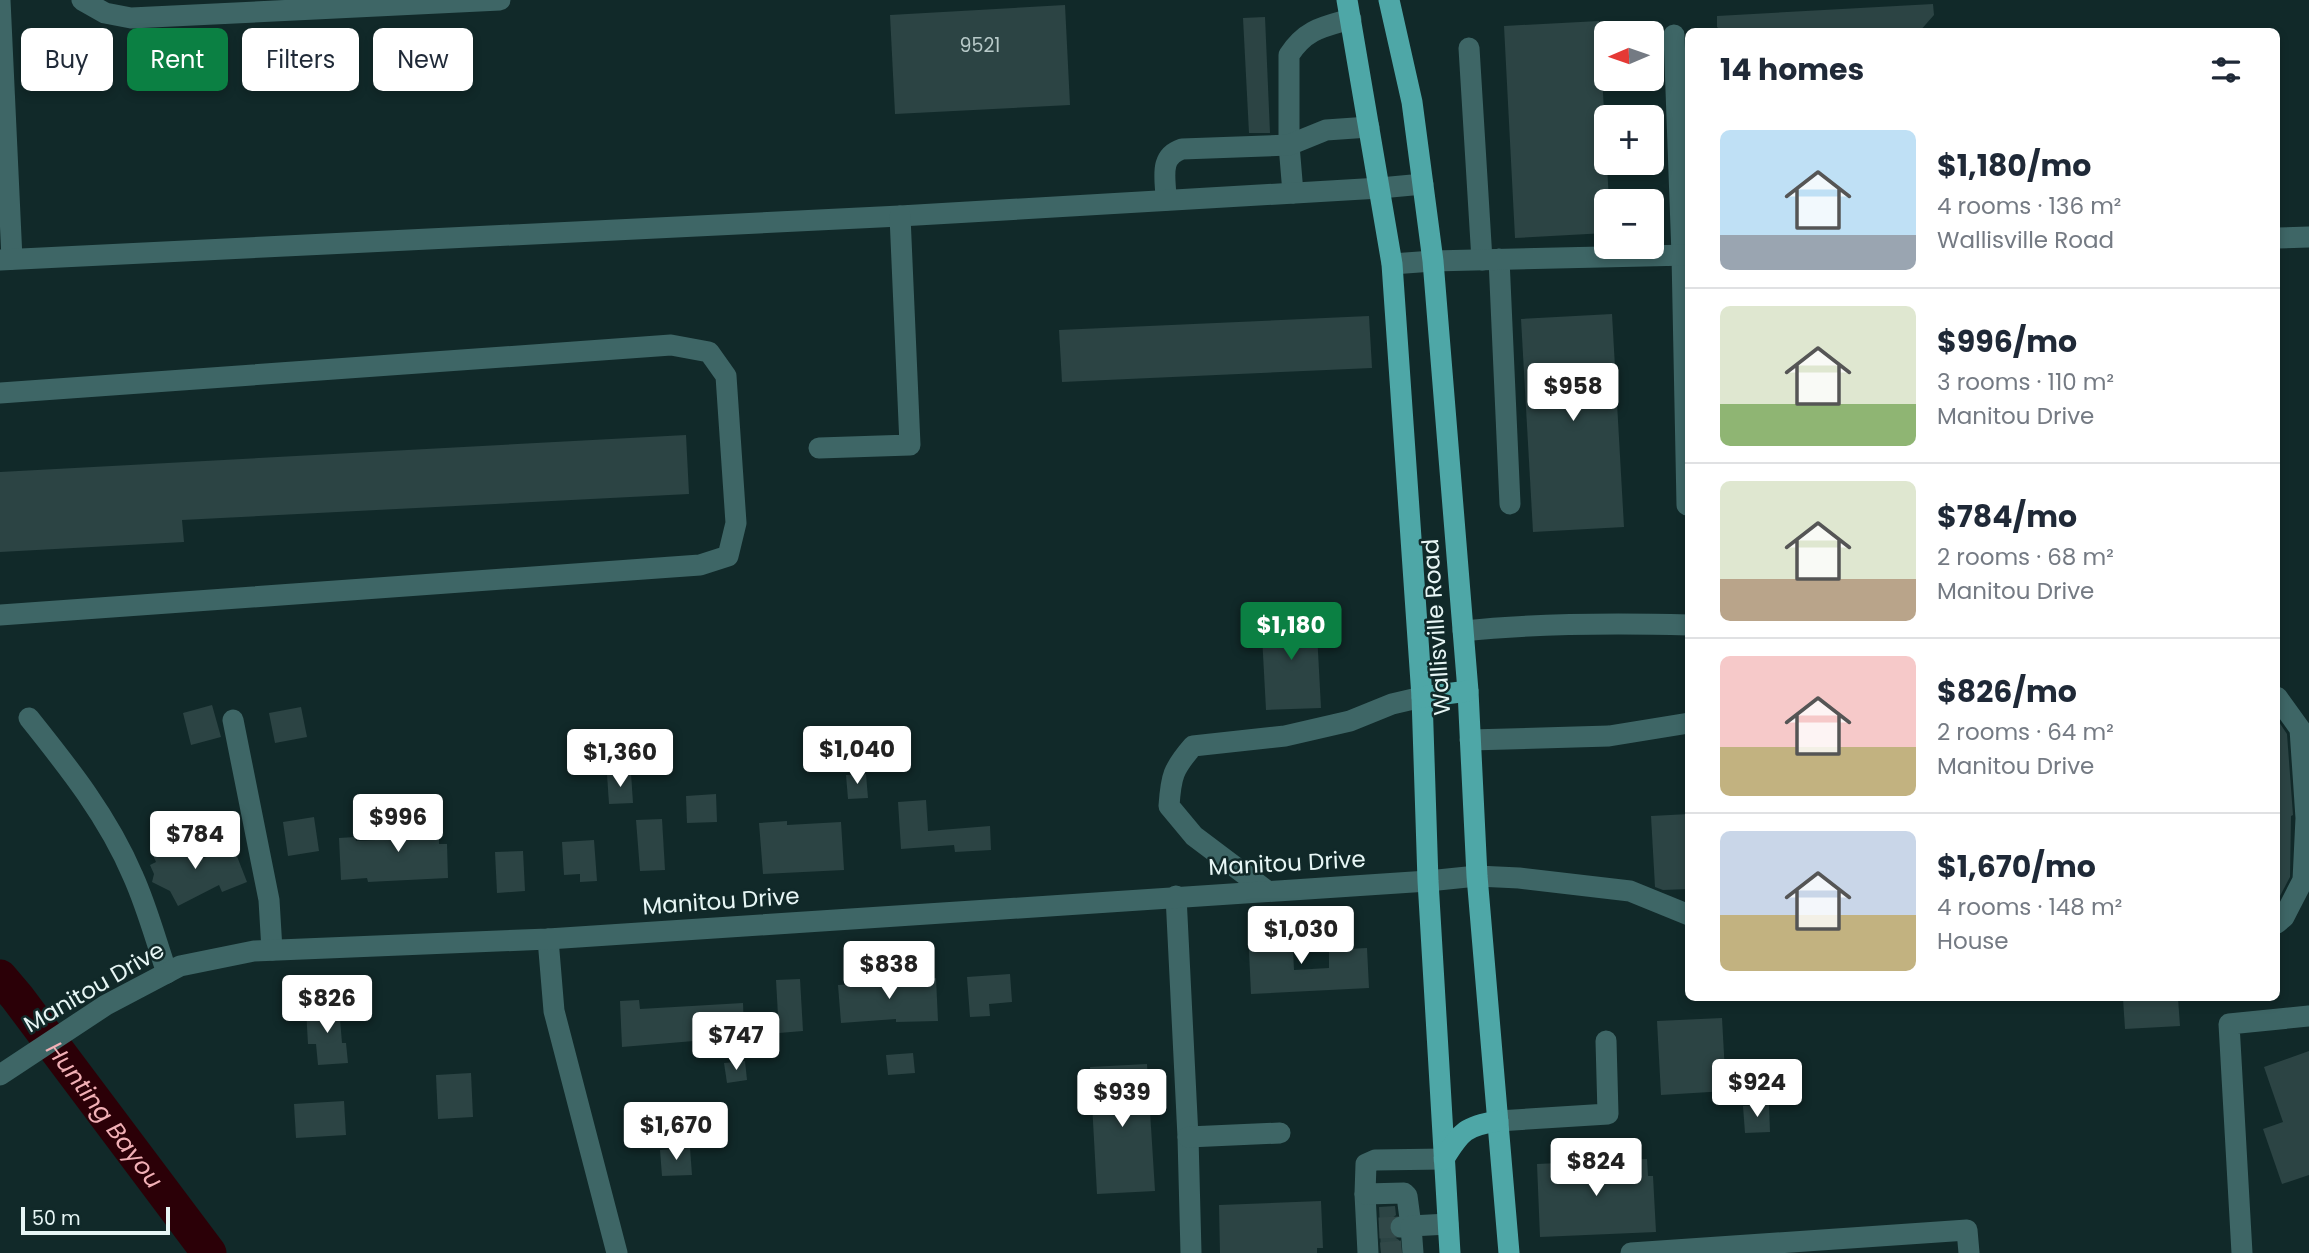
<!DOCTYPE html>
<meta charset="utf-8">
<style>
:root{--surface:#fff;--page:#f2f2f3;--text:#1f2937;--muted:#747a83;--line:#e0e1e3;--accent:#0b8043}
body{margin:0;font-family:Poppins,sans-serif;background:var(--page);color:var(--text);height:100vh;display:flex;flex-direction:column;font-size:26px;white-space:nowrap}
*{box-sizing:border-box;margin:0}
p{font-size:23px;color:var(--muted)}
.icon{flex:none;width:38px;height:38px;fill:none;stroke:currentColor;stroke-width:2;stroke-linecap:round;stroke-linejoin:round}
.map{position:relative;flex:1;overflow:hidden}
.sheet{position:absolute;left:1685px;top:28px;width:595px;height:973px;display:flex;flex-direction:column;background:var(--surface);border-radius:10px;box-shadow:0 4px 10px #0003}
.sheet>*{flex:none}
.top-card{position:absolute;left:21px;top:28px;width:665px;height:63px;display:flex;gap:14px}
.needle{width:46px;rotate:268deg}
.fabs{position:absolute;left:1594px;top:21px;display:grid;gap:14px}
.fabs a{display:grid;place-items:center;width:70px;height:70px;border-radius:10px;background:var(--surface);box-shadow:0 4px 10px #0003;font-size:35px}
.scale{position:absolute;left:21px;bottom:18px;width:149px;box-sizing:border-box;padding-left:7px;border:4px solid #e7f6f5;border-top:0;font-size:19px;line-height:24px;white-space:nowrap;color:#e7f6f5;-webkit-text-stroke:5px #112929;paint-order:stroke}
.price{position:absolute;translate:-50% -60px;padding:0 16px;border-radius:7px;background:#fff;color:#222;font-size:23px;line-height:46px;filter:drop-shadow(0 2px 4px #0008)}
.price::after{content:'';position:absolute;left:50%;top:42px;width:21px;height:16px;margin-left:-10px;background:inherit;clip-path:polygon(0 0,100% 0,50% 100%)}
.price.selected{background:var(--accent);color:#fff}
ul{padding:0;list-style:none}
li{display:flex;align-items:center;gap:21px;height:175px;padding:0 35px}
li+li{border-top:2px solid var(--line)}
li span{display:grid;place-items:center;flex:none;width:196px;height:140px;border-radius:10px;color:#555}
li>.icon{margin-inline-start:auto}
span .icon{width:84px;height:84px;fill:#fffc;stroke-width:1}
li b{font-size:30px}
h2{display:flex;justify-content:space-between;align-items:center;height:84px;padding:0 35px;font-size:30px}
.chip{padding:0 24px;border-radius:10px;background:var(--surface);box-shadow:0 4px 10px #0003;font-size:24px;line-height:63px}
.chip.selected{background:var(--accent);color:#fff}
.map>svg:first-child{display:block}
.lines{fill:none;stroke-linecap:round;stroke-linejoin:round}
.river{stroke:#2b0007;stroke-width:35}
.building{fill:#2c4444}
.minor-tunnel{stroke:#314848;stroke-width:21;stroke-dasharray:21 10;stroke-linecap:butt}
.minor{stroke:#3e6666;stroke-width:21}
.major{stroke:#4ea7a7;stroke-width:21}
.labels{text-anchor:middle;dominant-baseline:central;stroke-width:5;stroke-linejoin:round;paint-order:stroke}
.number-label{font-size:19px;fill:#b8cac9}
.street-label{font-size:23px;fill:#e7f6f5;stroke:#112929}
.water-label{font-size:24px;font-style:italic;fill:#f2b0b6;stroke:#112929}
</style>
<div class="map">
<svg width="2309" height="1253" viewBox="0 0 2309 1253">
<rect width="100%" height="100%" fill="#112929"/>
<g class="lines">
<path class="river" id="s1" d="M0,977L17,997L209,1253"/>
</g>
<g class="building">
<polygon points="1933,4 1934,15 1919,32 1723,32 1717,27 1717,16"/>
<polygon points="1065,5 1070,105 895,114 890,15"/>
<polygon points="1265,17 1270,133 1249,133 1243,18"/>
<polygon points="1599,21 1609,201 1606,201 1606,233 1515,238 1504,26"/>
<polygon points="1612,314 1624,527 1533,532 1521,319"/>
<polygon points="1369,316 1372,368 1062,382 1059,330"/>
<polygon points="686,435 689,494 182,520 184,542 0,552 0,472"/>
<polygon points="1316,614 1321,708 1266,710 1261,617"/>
<polygon points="212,705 221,737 191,745 183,713"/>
<polygon points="301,707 307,737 275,743 269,713"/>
<polygon points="2277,719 2287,734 2293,815 2291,816 2290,877 2280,896 2277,896"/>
<polygon points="631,773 633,803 609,804 607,774"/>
<polygon points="866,774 868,798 848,799 846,775"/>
<polygon points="716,794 717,822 687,823 686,796"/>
<polygon points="926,800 928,831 990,826 991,850 955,852 954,845 901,849 898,802"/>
<polygon points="413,807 438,807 439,844 447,844 448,878 368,882 367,878 341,880 339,838 355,837 356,841 414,838"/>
<polygon points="1689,814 1689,889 1663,890 1655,887 1651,816"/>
<polygon points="314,817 319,851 288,856 283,822"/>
<polygon points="662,819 665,870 640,871 636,820"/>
<polygon points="787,821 787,825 841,822 844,870 763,874 759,823"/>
<polygon points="184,836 197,861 233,846 247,882 222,892 219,885 178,906 170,891 152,882 154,874 150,865 156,862 152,853"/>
<polygon points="594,840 597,881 580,882 580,874 564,875 562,842"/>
<polygon points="523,851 525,891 497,893 495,852"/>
<polygon points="1292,928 1294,970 1329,968 1329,950 1367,948 1369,988 1251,994 1248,930"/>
<polygon points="1010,974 1012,1002 989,1004 990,1016 970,1017 967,977"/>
<polygon points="936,978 938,1021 896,1022 896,1019 841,1023 838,985"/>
<polygon points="800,979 803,1031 779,1033 776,980"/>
<polygon points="2123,998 2178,998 2180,1026 2125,1029"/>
<polygon points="639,1000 640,1009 743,1003 744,1029 718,1030 718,1039 622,1047 620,1001"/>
<polygon points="339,1007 342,1043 346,1043 348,1063 318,1065 316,1044 308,1044 306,1009"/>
<polygon points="1722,1018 1726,1091 1661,1095 1657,1021"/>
<polygon points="2309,1051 2309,1175 2282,1184 2263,1129 2283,1122 2264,1067"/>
<polygon points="913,1053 915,1073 888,1075 886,1055"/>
<polygon points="745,1061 747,1080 727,1083 724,1063"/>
<polygon points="1147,1064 1155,1191 1097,1194 1090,1067"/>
<polygon points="471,1073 473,1117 438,1119 436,1075"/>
<polygon points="344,1101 346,1135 296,1138 294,1104"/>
<polygon points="1769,1105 1770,1132 1745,1133 1743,1106"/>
<polygon points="690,1148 692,1175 662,1176 660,1150"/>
<polygon points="1647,1159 1648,1176 1653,1176 1656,1232 1540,1237 1537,1164"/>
<polygon points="1321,1201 1323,1248 1317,1248 1317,1253 1220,1253 1219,1205"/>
<polygon points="1395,1206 1396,1215 1389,1221 1388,1228 1391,1235 1399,1240 1400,1253 1381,1253 1379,1207"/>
</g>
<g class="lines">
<g class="minor-tunnel">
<polyline points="1379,1228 1401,1227"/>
<polyline points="1381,1253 1402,1251"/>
</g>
<g class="minor">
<polyline points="0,0 12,259"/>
<polyline points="82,0 105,13 131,18 500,0"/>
<polyline points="1674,35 1682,255 1687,505"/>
<polyline points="1469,48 1482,260"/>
<path d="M1293,193L1289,145V55C1306,29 1323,27 1351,19"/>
<path d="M1166,200C1166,179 1158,157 1182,149L1289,145L1326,130L1369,127"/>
<polyline points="2277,238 2309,237"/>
<polyline points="1499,259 1510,504"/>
<polyline points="0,260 900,216 1380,188 1423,184"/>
<polyline points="1392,264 1433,261 1689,255"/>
<polyline points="0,393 671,345 709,352 726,376 736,523 728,556 700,565 0,615"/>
<polyline points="819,448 910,445 900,216"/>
<path d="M1463,631C1538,623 1613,623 1689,625"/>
<polyline points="2277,697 2300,729 2306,818 2303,880 2284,917 2277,923"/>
<path d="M29,718C69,768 108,817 133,876C147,907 156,941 167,973"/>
<polyline points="233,720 269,900 272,950"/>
<polyline points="1470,740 1609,736 1689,723"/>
<path d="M1267,891L1194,836L1169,806C1171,776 1173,769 1193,746L1285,736L1350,721L1392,704L1422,697"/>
<polyline points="1176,896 1188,1137 1191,1253"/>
<polyline points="548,939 554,1011 617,1253"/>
<polyline points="0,1075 106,1005 180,966 254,951 548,939 1428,881 1477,876 1519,878 1630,891 1689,915"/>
<polyline points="1498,1121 1608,1114 1606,1041"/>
<polyline points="1188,1137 1280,1133"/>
<polyline points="1365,1194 1368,1253"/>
<polyline points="1401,1227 1411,1226 1407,1196 1404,1193 1365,1194 1366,1164 1375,1160 1444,1159"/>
<polyline points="1413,1253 1411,1226 1448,1224"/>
<polyline points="1631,1253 1967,1230 1969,1253"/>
<polyline points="2242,1253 2229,1024 2309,1016"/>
</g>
<g class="major">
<polyline points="1347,0 1392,264 1422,697 1428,881 1450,1253"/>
<polyline points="1389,0 1412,102 1433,261 1468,691 1477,876 1509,1253"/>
<polyline points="1422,697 1468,691"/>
<path d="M1444,1159C1461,1131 1466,1126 1498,1121"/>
</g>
</g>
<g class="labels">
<g class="number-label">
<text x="980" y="45">9521</text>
</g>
<g class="street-label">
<text transform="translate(1436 627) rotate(-94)">Wallisville Road</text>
<text transform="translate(1287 863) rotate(-3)">Manitou Drive</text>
<text transform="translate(721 901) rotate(-4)">Manitou Drive</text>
<text transform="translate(94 987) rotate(-30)">Manitou Drive</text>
</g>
<g class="water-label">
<text stroke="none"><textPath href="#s1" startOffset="173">Hunting Bayou</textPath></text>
</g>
</g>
</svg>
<div class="fabs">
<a><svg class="needle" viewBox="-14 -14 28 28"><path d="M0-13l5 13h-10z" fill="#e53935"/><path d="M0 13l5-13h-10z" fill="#747a83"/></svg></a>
<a>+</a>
<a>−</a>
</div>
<div class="scale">50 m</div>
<b class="price" style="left:1573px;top:423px">$958</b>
<b class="price selected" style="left:1291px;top:662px">$1,180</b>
<b class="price" style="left:857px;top:786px">$1,040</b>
<b class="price" style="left:620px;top:789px">$1,360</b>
<b class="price" style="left:398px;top:854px">$996</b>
<b class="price" style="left:195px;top:871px">$784</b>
<b class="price" style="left:1301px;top:966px">$1,030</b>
<b class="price" style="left:889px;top:1001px">$838</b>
<b class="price" style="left:327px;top:1035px">$826</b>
<b class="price" style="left:736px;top:1072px">$747</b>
<b class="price" style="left:1757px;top:1119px">$924</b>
<b class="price" style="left:1122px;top:1129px">$939</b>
<b class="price" style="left:676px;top:1162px">$1,670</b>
<b class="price" style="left:1596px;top:1198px">$824</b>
<div class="top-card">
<a class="chip">Buy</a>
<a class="chip selected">Rent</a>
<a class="chip">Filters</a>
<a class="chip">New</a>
</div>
<section class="sheet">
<h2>14 homes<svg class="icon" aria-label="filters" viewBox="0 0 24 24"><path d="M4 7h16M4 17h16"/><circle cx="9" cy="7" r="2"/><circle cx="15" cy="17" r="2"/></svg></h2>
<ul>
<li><span style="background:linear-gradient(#bfe0f5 75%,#9aa5b1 0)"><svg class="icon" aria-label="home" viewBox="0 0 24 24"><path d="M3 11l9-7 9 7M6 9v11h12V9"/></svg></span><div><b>$1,180/mo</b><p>4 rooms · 136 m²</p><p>Wallisville Road</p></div></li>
<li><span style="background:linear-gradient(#dfe7d0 70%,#8fb573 0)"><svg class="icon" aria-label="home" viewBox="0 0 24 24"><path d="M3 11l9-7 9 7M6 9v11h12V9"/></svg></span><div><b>$996/mo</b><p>3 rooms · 110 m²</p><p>Manitou Drive</p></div></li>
<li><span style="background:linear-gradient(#dfe7d0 70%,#b9a48a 0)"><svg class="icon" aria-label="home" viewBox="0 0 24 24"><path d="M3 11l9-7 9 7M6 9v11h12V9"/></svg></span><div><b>$784/mo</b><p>2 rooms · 68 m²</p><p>Manitou Drive</p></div></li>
<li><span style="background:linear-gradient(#f6c9c9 65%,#c2b280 0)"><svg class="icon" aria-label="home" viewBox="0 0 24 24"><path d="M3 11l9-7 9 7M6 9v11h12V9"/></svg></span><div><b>$826/mo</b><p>2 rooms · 64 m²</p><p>Manitou Drive</p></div></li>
<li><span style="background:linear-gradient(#c9d6e8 60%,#c2b280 0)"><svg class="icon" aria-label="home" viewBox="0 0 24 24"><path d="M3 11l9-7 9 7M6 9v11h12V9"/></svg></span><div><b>$1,670/mo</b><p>4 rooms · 148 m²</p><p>House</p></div></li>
</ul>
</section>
</div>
